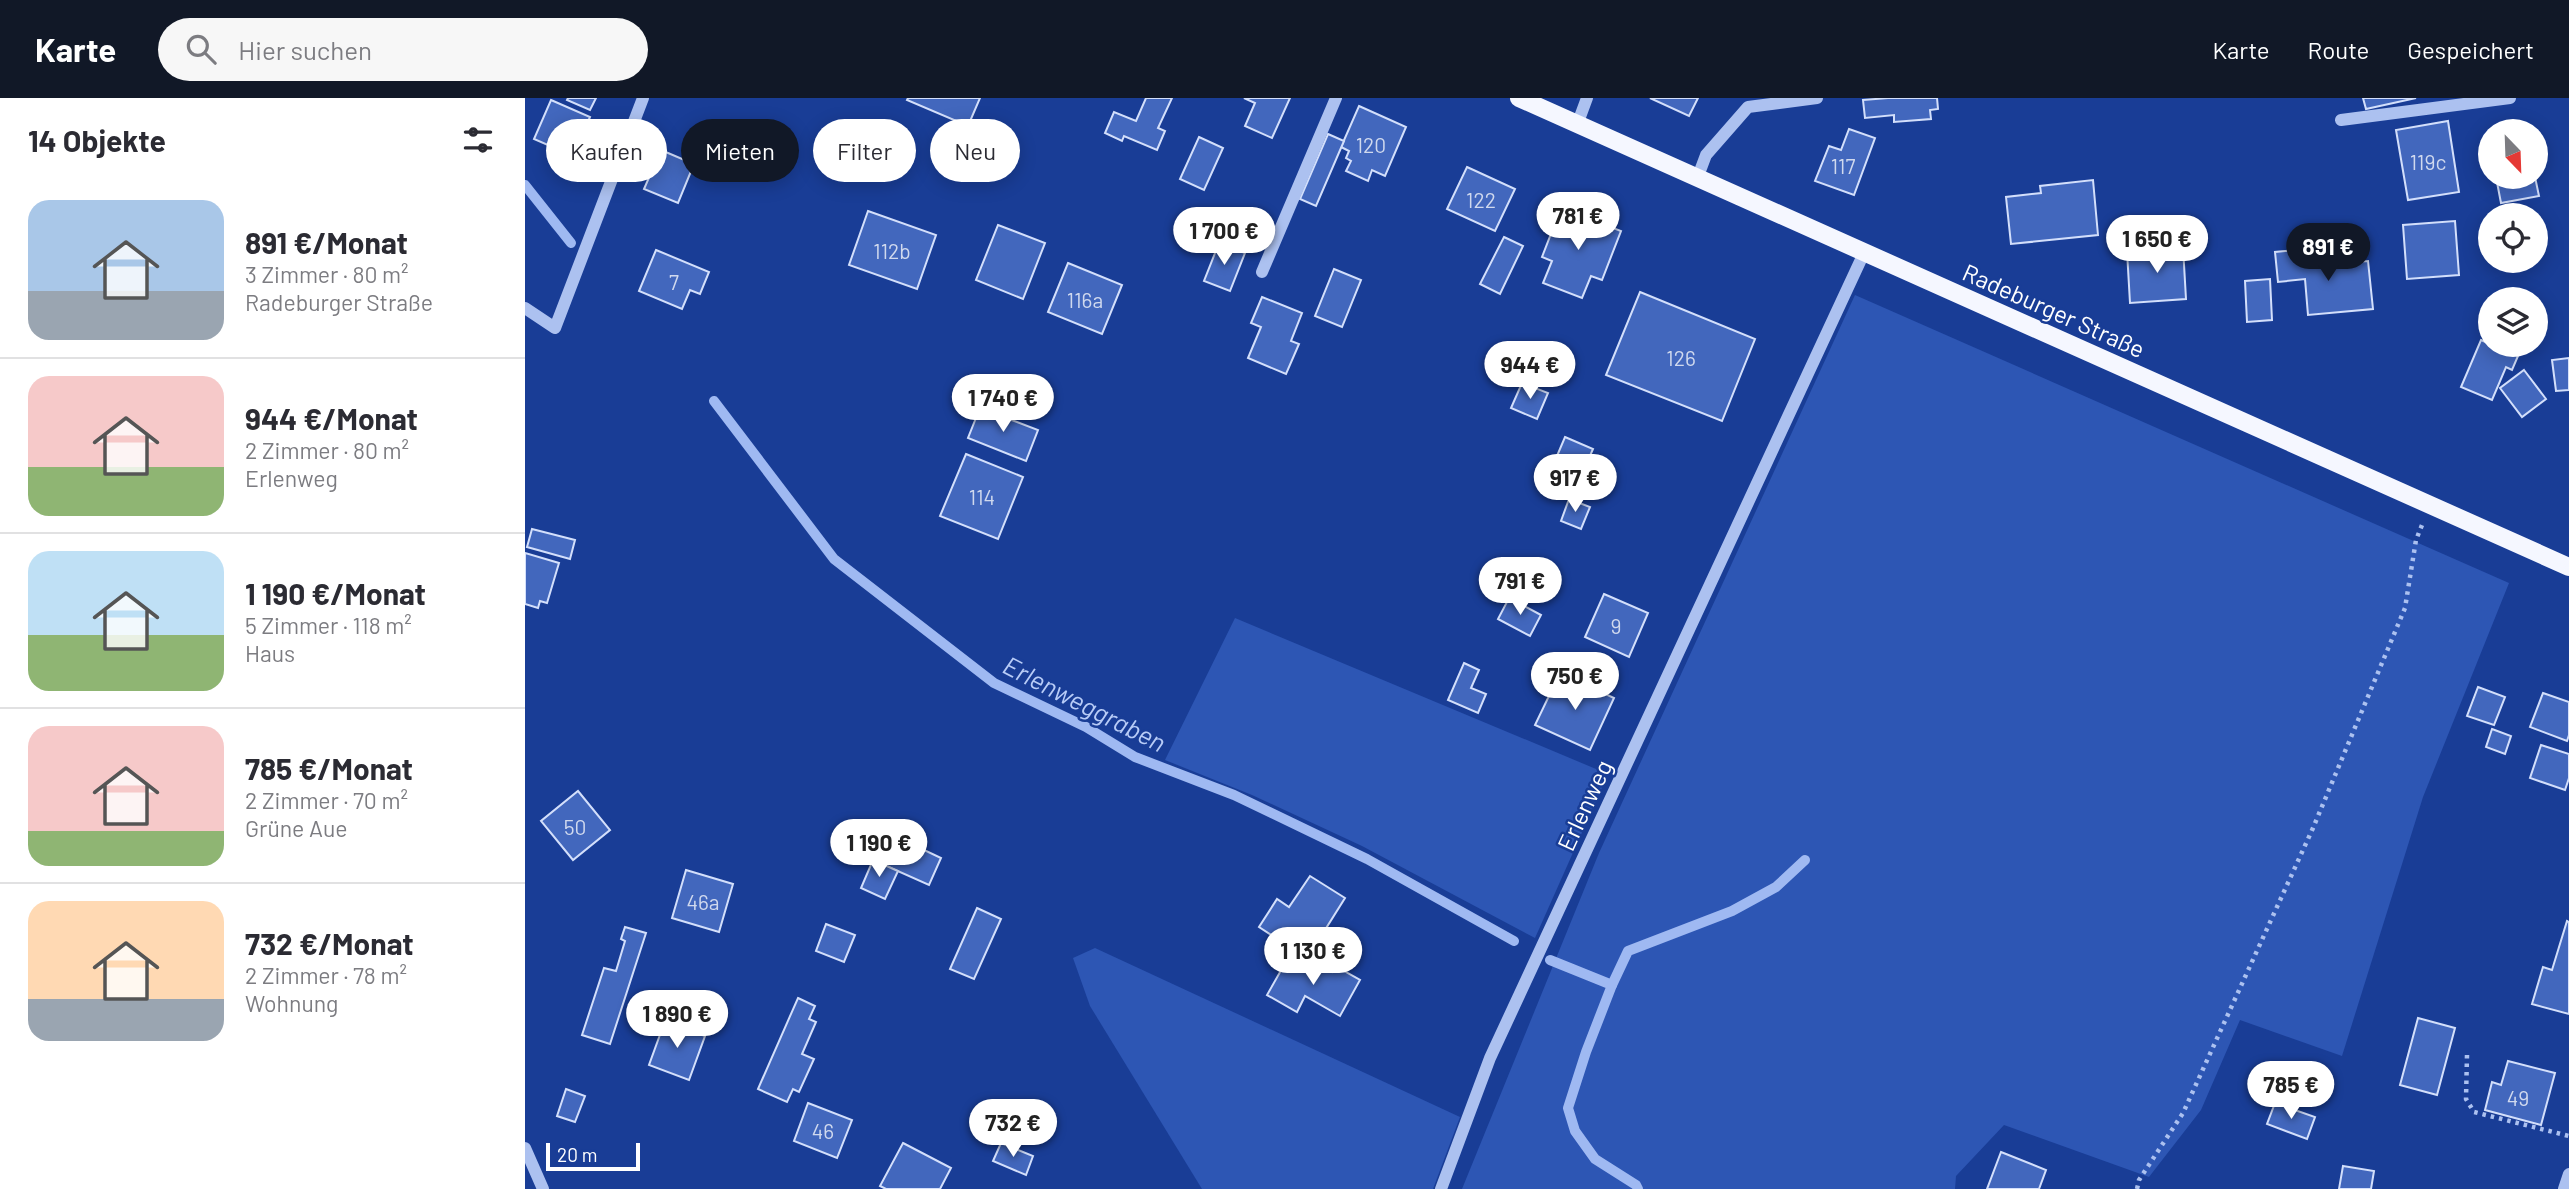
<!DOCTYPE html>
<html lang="de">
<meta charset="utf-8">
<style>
:root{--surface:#fff;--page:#f7f7f7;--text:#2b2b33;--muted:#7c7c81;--line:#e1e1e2;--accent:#111827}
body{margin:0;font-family:Barlow,sans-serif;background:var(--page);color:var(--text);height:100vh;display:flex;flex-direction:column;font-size:26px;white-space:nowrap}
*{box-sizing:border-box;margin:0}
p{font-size:23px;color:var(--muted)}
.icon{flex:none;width:38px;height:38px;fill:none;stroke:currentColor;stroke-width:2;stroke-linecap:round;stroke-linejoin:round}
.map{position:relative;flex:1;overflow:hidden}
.drawer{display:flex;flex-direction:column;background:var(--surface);width:525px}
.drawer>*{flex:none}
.hud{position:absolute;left:21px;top:21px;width:665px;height:63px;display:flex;gap:14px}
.needle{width:46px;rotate:157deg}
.fabs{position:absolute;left:1953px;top:21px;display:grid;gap:14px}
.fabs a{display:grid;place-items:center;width:70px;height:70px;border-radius:50%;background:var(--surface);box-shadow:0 4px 18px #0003;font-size:35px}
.scale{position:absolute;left:21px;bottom:18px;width:94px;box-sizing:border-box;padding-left:7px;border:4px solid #fff;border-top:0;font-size:19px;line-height:24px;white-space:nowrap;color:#fff;-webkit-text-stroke:5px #193d96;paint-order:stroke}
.price{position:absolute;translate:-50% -60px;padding:0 16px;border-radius:24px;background:#fff;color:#222;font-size:23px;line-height:46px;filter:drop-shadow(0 2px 4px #0008)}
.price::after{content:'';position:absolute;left:50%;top:42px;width:21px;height:16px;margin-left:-10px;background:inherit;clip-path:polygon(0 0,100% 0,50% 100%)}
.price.on{background:var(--accent);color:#fff}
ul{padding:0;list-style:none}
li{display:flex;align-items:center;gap:21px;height:175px;padding:0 28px}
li+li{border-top:2px solid var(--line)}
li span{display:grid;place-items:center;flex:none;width:196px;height:140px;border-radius:21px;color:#555}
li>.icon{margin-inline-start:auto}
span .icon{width:84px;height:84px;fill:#fffc;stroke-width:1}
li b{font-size:30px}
h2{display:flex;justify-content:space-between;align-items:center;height:84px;padding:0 28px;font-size:30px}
.chip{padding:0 24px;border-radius:32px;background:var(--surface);box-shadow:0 4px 18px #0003;font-size:24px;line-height:63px}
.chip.on{background:var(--accent);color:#fff}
header{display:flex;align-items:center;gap:42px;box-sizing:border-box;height:98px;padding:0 35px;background:var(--accent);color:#fff}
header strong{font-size:33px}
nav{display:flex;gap:38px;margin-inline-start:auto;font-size:24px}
.search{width:490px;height:63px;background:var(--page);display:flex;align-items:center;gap:18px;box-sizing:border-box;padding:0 24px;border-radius:38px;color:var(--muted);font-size:26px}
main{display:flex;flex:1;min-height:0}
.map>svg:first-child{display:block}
.green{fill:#2d56b4}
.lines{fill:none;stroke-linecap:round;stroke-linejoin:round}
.stream{stroke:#9fb9f2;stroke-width:10}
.building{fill:#4267bd;stroke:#d3dffb;stroke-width:2}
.path{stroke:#acc1f0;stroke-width:4.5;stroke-dasharray:3.5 5;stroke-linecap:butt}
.minor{stroke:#acc1f0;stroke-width:12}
.major{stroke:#f5f7ff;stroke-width:18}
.labels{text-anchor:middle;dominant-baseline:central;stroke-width:5;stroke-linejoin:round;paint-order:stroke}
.number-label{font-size:21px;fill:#d0d9ee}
.street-label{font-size:24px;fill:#fff;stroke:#193d96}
.water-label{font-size:26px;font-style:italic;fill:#b8ccf7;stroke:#193d96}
</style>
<header>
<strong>Karte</strong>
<div class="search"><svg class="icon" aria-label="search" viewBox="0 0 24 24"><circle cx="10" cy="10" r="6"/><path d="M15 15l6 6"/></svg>Hier suchen</div>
<nav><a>Karte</a><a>Route</a><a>Gespeichert</a></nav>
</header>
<main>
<section class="drawer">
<h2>14 Objekte<svg class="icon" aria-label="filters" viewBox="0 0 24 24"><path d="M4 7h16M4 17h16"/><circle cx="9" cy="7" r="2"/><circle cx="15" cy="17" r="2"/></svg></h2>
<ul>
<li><span style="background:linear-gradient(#a9c7e8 65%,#9aa5b1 0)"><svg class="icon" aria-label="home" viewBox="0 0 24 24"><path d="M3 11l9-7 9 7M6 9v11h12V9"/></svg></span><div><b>891 €/Monat</b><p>3 Zimmer · 80 m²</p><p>Radeburger Straße</p></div></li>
<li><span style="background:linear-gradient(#f6c9c9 65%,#8fb573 0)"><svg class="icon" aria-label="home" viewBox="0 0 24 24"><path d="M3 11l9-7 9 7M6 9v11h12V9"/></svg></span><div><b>944 €/Monat</b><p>2 Zimmer · 80 m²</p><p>Erlenweg</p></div></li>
<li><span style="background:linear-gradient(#bfe0f5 60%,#8fb573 0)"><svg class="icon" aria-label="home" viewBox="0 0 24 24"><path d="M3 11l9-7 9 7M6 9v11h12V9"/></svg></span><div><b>1 190 €/Monat</b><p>5 Zimmer · 118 m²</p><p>Haus</p></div></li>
<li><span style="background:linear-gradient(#f6c9c9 75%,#8fb573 0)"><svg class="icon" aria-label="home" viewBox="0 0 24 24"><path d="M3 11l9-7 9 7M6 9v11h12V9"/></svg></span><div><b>785 €/Monat</b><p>2 Zimmer · 70 m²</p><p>Grüne Aue</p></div></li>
<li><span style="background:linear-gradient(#ffd9b3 70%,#9aa5b1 0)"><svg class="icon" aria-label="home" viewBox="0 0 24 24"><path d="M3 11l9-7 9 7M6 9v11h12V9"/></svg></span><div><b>732 €/Monat</b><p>2 Zimmer · 78 m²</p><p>Wohnung</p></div></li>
</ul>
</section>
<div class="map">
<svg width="2044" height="1091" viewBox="0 0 2044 1091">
<rect width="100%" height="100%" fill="#193d96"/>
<g class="green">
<polygon points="1330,197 1984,485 1898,699 1817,958 1715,922 1676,1012 1624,1079 1479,1027 1431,1078 1430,1091 937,1091 1074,755"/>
<polygon points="710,520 1083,676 1010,840 837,748 727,697 640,662"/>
<polygon points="570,850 935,1019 908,1091 677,1091 565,908 548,860"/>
</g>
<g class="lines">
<g class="stream">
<polyline points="0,87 46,145"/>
<polyline points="189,303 309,461 469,585 561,629 610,659 709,697 842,761 989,843"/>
<polyline points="1025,862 1087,887 1061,954 1043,1010 1050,1033 1070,1061 1111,1087 1113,1091"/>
<polyline points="1087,887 1103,853 1207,813 1251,789 1280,762"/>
</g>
</g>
<g class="building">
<polygon points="43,0 71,0 65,12 42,2"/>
<polygon points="383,0 455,0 443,28 382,2"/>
<polygon points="621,0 647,0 633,30 640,33 632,52 599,38 597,43 580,35 589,14 611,23"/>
<polygon points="719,0 765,0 747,40 720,28 730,5"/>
<polygon points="1125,0 1173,0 1164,18"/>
<polygon points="1363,0 1412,0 1413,11 1405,12 1406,21 1369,24 1369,17 1340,20 1338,2"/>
<polygon points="1838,0 1891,0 1841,11"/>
<polygon points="26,2 65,19 48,58 9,41"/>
<polygon points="834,8 881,29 860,78 847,72 843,83 821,73 826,63 821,60 824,53 816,49"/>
<polygon points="1923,23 1934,94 1883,102 1871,32"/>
<polygon points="1324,31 1350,40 1329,97 1290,83 1304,48 1316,52"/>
<polygon points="803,36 819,43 791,108 775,101"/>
<polygon points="674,39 698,50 679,92 655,81"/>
<polygon points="136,52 169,66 153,105 119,91"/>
<polygon points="942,69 990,91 970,133 922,111"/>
<polygon points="1971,79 2010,79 2014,98 1976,105"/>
<polygon points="1568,82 1573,137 1486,146 1481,99 1516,95 1515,88"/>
<polygon points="1036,110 1096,133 1077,182 1066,178 1057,200 1018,185 1027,163 1017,159"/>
<polygon points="343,113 411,137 392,191 324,167"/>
<polygon points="1930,123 1934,177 1882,181 1878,127"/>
<polygon points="473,127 520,145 498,201 451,182"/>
<polygon points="979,139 998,148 975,196 955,186"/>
<polygon points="694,145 720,155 705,193 679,183"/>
<polygon points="1658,149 1661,201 1605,205 1602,153"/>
<polygon points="1782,151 1784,168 1843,163 1848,211 1783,217 1780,181 1753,184 1750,154"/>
<polygon points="131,152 184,174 175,196 165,192 157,211 114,193"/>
<polygon points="543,165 597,187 577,236 523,214"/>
<polygon points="809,171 836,182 817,229 790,218"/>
<polygon points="1745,181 1747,222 1722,224 1720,183"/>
<polygon points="1115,194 1230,241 1197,323 1081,277"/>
<polygon points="737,199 777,215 766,243 774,246 761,276 723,260 736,229 726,225"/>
<polygon points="1956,242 1993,258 1987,272 1981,269 1967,302 1936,289"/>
<polygon points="2044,260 2044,292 2031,293 2027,262"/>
<polygon points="1999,272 2021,301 1997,319 1975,290"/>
<polygon points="997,285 1023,295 1012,321 986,310"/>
<polygon points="455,310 513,332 501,363 443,340"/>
<polygon points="1040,339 1068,351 1057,376 1029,365"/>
<polygon points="441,356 498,379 473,441 415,418"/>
<polygon points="1044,401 1065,409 1056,431 1036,423"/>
<polygon points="7,431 50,442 45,461 2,449"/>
<polygon points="0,455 34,465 22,505 15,503 13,510 0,506"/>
<polygon points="1079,496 1123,515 1104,559 1060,539"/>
<polygon points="984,500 1016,517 1005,538 973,521"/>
<polygon points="939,565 954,572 946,590 961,596 953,615 923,602"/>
<polygon points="1035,575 1089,600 1065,652 1010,627"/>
<polygon points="1953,589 1980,599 1969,627 1942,618"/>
<polygon points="2018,595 2044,604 2044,637 2042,643 2005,629"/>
<polygon points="1967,631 1986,638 1980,656 1961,649"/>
<polygon points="2016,647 2044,656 2044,680 2040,692 2005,680"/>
<polygon points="53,693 85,732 48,762 16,723"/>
<polygon points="365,727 383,735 380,743 416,760 404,787 348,762"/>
<polygon points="348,762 373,773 360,801 336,790"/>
<polygon points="161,772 208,786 194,834 147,820"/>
<polygon points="785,778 820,800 788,851 775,842 769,852 734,829 752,801 764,809"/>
<polygon points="452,810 476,821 449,881 425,871"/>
<polygon points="2042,823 2044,824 2044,916 2007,906 2018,869 2027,872"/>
<polygon points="301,826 330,837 319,864 291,853"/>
<polygon points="100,829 121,835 85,946 57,937 79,870 91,873 100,843 96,841"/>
<polygon points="763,860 788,874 792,866 807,874 810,868 835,882 815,918 780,898 772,914 742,897"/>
<polygon points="273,900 290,908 284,921 291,924 277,956 289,961 274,994 268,991 262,1004 233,991"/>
<polygon points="1893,920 1930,930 1912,997 1875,987"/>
<polygon points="140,923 180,938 164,982 124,967"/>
<polygon points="1983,963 2030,975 2016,1027 1960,1012 1967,984 1976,987"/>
<polygon points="41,991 60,998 50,1024 32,1018"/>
<polygon points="283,1005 327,1022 312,1060 269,1043"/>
<polygon points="1750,1005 1790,1019 1782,1041 1742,1026"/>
<polygon points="378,1045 426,1070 415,1091 361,1091 355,1088"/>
<polygon points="476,1045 508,1058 501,1077 468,1063"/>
<polygon points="1476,1054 1521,1072 1514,1091 1462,1091"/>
<polygon points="1818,1068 1849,1073 1846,1091 1814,1091"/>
</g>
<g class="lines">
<g class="path">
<polyline points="1942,957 1941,1001 1949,1014 2044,1038"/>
<polyline points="1612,1091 1614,1082 1658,1015 1788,730 1880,510 1891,442 1897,427"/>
</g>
<g class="minor">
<polyline points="1816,22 1985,0"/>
<polyline points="1052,27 1062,0"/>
<polyline points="1172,81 1181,57 1223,9 1292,0"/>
<polyline points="737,174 811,0"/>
<polyline points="0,210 30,230 118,0"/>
<polyline points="0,1050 18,1091"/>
<polyline points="916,1091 965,960 1339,155"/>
<polyline points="2039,1091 2044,1076"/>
</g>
<polyline class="major" points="994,0 2044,469"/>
</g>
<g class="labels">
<g class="number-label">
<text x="846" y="46">120</text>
<text x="1903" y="63">119c</text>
<text x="1318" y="67">117</text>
<text x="956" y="101">122</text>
<text x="367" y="152">112b</text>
<text x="149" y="183">7</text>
<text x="560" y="201">116a</text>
<text x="1156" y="259">126</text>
<text x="457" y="398">114</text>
<text x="1091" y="527">9</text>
<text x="50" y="728">50</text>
<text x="178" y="803">46a</text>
<text x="1993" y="999">49</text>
<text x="298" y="1032">46</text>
</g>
<g class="street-label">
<text transform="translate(1529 212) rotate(24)">Radeburger Straße</text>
<text transform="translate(1059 707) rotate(-65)">Erlenweg</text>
</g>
<g class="water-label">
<text transform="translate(560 605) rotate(27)">Erlenweggraben</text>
</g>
</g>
</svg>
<div class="fabs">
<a><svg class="needle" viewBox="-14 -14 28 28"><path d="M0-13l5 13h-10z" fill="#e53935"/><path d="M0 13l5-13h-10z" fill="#7c7c81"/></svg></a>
<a><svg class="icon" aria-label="locate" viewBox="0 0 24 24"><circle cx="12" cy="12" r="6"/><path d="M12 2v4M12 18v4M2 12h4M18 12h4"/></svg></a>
<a><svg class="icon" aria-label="layers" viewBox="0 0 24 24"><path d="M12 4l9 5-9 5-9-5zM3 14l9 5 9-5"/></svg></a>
</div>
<div class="scale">20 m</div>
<b class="price" style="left:1053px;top:154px">781 €</b>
<b class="price" style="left:699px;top:169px">1 700 €</b>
<b class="price" style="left:1632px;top:177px">1 650 €</b>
<b class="price on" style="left:1803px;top:185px">891 €</b>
<b class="price" style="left:1005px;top:303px">944 €</b>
<b class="price" style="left:478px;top:336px">1 740 €</b>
<b class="price" style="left:1050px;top:416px">917 €</b>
<b class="price" style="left:995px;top:519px">791 €</b>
<b class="price" style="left:1050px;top:614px">750 €</b>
<b class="price" style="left:354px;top:781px">1 190 €</b>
<b class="price" style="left:788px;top:889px">1 130 €</b>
<b class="price" style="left:152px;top:952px">1 890 €</b>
<b class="price" style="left:1766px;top:1023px">785 €</b>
<b class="price" style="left:488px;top:1061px">732 €</b>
<div class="hud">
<a class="chip">Kaufen</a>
<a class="chip on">Mieten</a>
<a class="chip">Filter</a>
<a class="chip">Neu</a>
</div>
</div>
</main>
